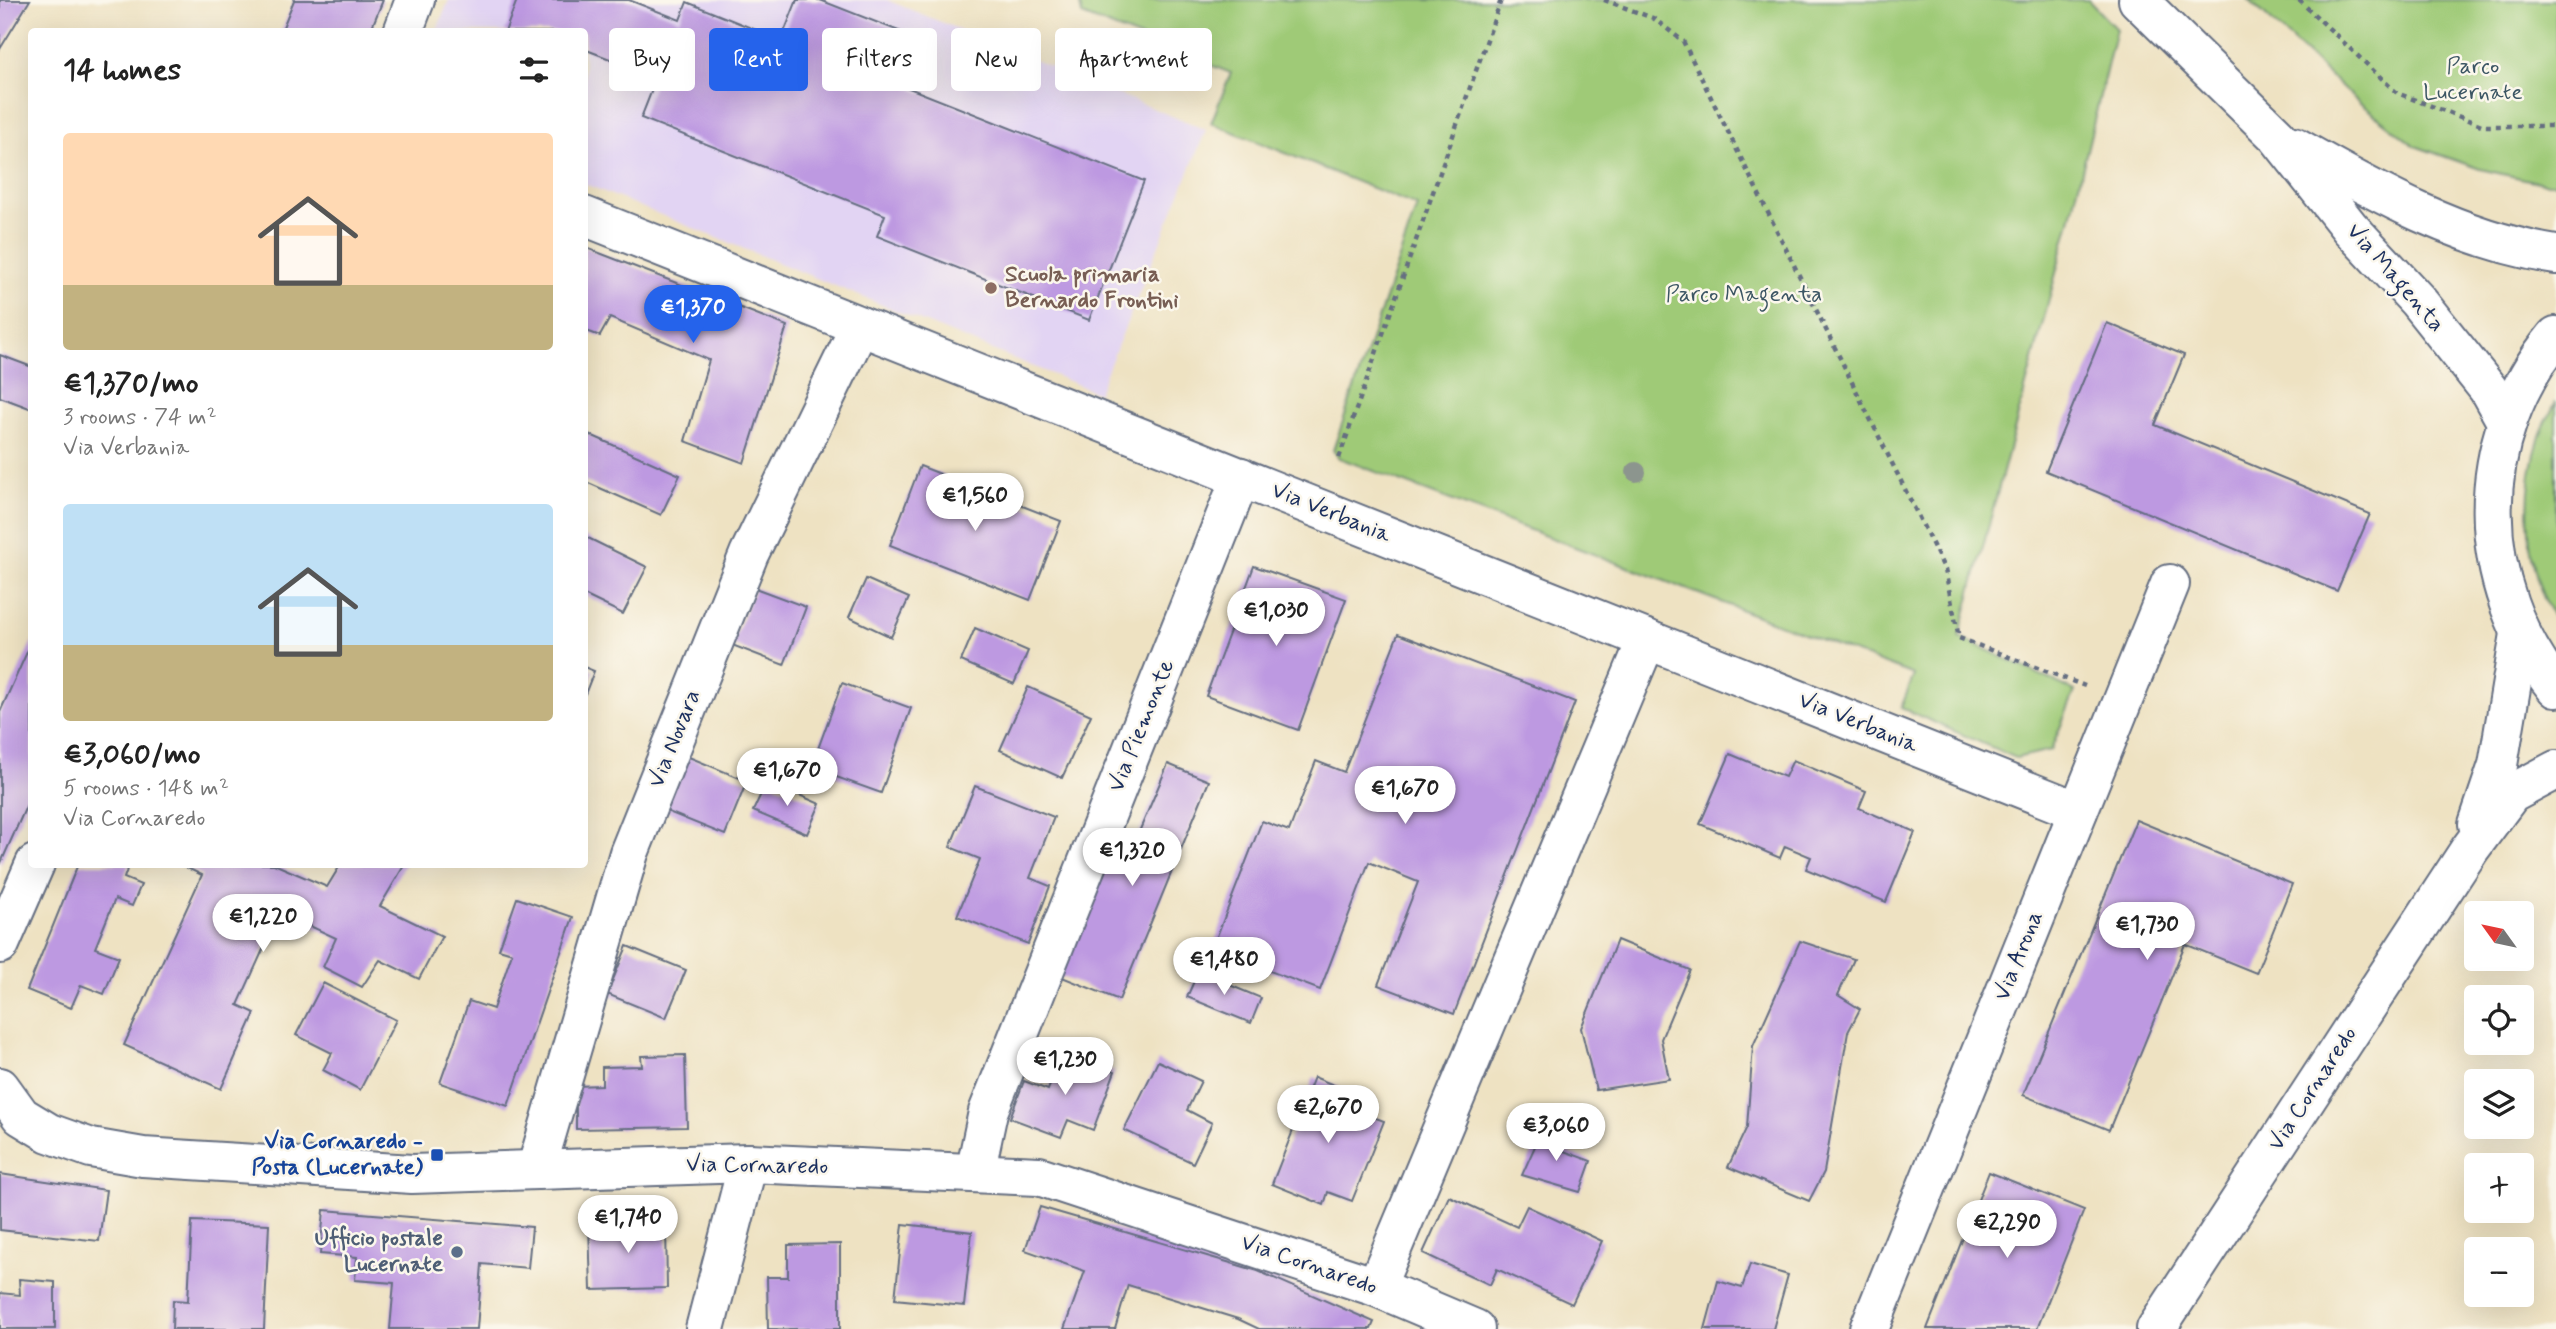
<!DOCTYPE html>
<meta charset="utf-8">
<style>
:root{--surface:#fff;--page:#f6f6f6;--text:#222;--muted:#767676;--accent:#2563eb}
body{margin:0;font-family:Mynerve,sans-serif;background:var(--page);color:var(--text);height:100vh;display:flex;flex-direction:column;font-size:26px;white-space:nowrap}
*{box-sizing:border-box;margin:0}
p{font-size:23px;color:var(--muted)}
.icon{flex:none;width:38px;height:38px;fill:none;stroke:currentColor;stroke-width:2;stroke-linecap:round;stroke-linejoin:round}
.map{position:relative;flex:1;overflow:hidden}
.side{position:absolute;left:28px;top:28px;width:560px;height:840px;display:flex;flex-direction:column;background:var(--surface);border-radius:7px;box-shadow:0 7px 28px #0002}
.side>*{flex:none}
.top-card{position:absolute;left:609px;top:28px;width:665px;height:63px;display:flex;gap:14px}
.needle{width:46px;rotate:303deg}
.tools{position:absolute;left:2464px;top:901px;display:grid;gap:14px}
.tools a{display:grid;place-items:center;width:70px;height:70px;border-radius:7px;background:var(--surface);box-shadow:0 7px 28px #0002;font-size:35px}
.price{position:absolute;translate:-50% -60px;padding:0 16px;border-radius:24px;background:#fff;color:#222;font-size:23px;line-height:46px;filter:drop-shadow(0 2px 4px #0008)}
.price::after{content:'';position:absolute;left:50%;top:42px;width:21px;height:16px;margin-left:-10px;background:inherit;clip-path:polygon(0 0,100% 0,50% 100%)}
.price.active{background:var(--accent);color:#fff}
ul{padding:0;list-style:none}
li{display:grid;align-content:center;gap:14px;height:371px;padding:0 35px}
li span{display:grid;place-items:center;height:217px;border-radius:7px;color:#555}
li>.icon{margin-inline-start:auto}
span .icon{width:126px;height:126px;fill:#fffc;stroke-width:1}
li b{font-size:30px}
h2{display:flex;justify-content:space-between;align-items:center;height:84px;padding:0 35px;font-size:30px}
.pill{padding:0 24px;border-radius:7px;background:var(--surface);box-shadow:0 7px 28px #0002;font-size:24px;line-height:63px}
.pill.active{background:var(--accent);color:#fff}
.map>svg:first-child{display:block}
.built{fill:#e2d4f3}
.green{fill:#9fca77;stroke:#5d7c6a;stroke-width:2}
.building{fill:#bd99e1}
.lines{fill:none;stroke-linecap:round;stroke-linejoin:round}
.street-casing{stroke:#656e81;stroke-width:42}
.secondary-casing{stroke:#656e81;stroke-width:42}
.path{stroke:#656e81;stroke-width:4.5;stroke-dasharray:5 5;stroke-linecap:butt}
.street{stroke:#fff;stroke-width:38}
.secondary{stroke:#fff;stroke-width:38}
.tree{fill:#8c958e}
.education-dot{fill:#8d6e63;stroke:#fbf7ec;stroke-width:2.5}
.transit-dot{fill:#1a4fb4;stroke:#fbf7ec;stroke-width:2.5}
.service-dot{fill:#5c6f8a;stroke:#fbf7ec;stroke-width:2.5}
.labels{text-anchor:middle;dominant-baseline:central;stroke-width:5;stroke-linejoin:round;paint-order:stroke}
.park-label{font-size:23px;fill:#3c5664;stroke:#fbf7ec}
.education-label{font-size:23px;font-weight:bold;fill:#785e54;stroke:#fbf7ec;text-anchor:start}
.street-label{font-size:23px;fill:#1b2f5e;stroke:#fbf7ec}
.transit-label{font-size:23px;font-weight:bold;fill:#164399;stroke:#fbf7ec;text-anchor:end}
.service-label{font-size:23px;font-weight:bold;fill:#4e5e75;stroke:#fbf7ec;text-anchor:end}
</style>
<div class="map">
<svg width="2556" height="1329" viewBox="0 0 2556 1329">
<rect width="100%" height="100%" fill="#fbf7ec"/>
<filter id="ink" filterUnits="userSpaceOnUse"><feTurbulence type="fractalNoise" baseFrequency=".0143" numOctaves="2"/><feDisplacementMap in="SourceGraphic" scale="14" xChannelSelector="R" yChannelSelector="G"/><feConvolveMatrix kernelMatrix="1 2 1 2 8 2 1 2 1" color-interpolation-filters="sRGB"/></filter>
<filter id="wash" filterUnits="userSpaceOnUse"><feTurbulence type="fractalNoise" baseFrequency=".00686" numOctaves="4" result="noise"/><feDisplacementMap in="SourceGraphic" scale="28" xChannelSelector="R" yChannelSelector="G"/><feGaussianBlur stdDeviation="1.57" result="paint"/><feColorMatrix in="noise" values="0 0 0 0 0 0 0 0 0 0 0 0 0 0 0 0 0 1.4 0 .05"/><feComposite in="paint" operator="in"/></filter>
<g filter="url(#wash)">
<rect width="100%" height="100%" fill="#eee2c2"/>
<polygon class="built" points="449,0 887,0 1206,130 1098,393 585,184 584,32 436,32"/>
<g class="green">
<polygon points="1079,0 2088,0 2116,29 2072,213 1959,637 2075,691 2051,750 2016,758 1901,708 1914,675 1339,458 1333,450 1417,206 1211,123 1231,73 1082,15"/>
<polygon points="2249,0 2556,0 2556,183 2543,183 2480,169 2415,146 2356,100"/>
<path d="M2556,401V622C2524,569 2521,494 2540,436C2544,424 2551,413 2556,401Z"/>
</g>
<g id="blocks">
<g class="building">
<polygon points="0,0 30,0 0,49"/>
<polygon points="294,0 383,0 370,32 281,32"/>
<polygon points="517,0 629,0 680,20 687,2 781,40 797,0 820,0 904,33 886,79 1144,181 1089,320 877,236 885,215 641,118 657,77 584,49 584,32 505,32"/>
<polygon points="584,247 787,326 744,463 685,441 709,360 610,318 600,336 584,330"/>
<polygon points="2107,323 2184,355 2155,425 2370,514 2337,591 2046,471"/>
<polygon points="0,355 32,367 32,409 0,397"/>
<polygon points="584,432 680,475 661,515 584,481"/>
<polygon points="920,466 1061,521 1030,600 890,545"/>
<polygon points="584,536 647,567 623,614 584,595"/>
<polygon points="1254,566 1346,599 1298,730 1206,696"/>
<polygon points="866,579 909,598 891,637 849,617"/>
<polygon points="755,588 806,607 784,665 732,645"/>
<polygon points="975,628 1028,651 1014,684 961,661"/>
<polygon points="1398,634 1575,702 1454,1014 1378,985 1418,882 1369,862 1320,990 1212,949 1262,821 1289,831 1316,761 1344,772"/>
<polygon points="32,641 32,793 0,865 0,712"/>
<polygon points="584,667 594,671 585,694 584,694"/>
<polygon points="842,683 911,708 881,793 811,768"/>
<polygon points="1028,687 1091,715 1062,778 1000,750"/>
<polygon points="1730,754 1785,777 1793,760 1866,791 1859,808 1915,832 1886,902 1806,869 1811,857 1785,846 1780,858 1700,824"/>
<polygon points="684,755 747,781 725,835 661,809"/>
<polygon points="1168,764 1209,781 1119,1000 1057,975 1116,830 1136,839"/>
<polygon points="767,781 820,804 807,834 753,811"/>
<polygon points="975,786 1054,817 1030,878 1050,886 1028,944 957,916 980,859 950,847"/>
<polygon points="2136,820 2292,884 2256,973 2185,944 2109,1130 2023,1095"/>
<polygon points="78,864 129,864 124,878 141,885 132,906 115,899 95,948 119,957 104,994 81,985 71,1008 27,990"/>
<polygon points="179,864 274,864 327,887 341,864 405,864 380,906 442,936 419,979 380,960 362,987 323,967 336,938 280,912 238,1005 255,1013 221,1089 124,1045 202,875"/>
<polygon points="517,898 573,917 508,1106 440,1083 469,1001 493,1009 512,953 499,949"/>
<polygon points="1617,940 1690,970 1661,1039 1669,1079 1596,1090 1581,1028"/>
<polygon points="1800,941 1854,959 1838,995 1860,1009 1848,1032 1824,1172 1809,1201 1728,1167 1747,1127 1753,1046"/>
<polygon points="627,946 686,970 666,1018 607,994"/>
<polygon points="1198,972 1261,998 1251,1023 1187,997"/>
<polygon points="323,983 396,1020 360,1090 323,1070 332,1053 296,1035"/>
<polygon points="1063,1052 1115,1071 1093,1130 1068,1120 1061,1137 1010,1118 1024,1081 1048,1090"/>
<polygon points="685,1055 687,1127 576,1129 576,1086 602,1085 602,1067 642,1066 641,1056"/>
<polygon points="1158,1061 1201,1081 1187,1110 1212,1123 1193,1163 1124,1130"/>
<polygon points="1314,1077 1366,1098 1360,1112 1384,1121 1352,1201 1328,1192 1324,1205 1272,1184"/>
<polygon points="1545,1124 1563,1135 1558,1149 1591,1161 1580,1192 1522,1175"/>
<polygon points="1989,1172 2084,1210 2037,1329 1927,1329"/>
<polygon points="0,1174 106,1190 99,1241 0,1230"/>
<polygon points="1449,1196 1517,1227 1527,1206 1602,1241 1572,1304 1497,1269 1490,1285 1423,1253"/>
<polygon points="1040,1207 1258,1271 1374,1322 1371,1329 1259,1329 1238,1319 1128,1285 1115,1329 1064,1329 1085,1271 1025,1250"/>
<polygon points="324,1210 532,1227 528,1268 482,1264 477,1329 390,1329 394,1283 355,1280 357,1257 320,1254"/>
<polygon points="192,1221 269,1224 264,1329 172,1329 173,1300 188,1301"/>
<polygon points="666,1221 667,1288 591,1290 589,1223"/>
<polygon points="903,1224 972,1232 964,1306 895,1299"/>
<polygon points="840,1244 840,1329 768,1329 767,1277 788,1277 788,1245"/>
<polygon points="1750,1264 1788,1275 1773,1329 1705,1329 1718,1281 1742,1288"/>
<polygon points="19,1279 55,1282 55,1329 0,1329 0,1293 20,1295"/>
</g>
</g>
</g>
<g filter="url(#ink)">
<use href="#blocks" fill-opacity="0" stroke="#656e81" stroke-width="2"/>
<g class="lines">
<defs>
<g id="street">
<polyline points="403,32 415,0"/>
<polyline points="584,216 2078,811"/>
<polyline points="2478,824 2498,765 2520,634"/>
<polyline points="0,944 35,864"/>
<polyline points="0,1087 21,1116 49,1133 91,1148 143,1157 412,1174 748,1163 1039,1176 1376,1287 1475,1329"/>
<polyline points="536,1170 629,853 749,554 860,326"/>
<polyline points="975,1173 988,1112 1241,477"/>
<polyline points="1376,1287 1647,639"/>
<polyline points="705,1329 748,1163"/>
<polyline points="1869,1329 2170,584"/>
<polyline points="2156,1329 2470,849 2511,794 2556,770"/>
</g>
<g id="secondary">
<polyline points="2138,0 2277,136 2350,228 2417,300 2488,389 2507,423"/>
<path d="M2294,146C2377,193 2461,240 2556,255"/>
<path d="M2556,336C2470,440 2473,584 2556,688"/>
</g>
</defs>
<use href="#street" class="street-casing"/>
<use href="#secondary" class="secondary-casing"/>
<g class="path">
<polyline points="1604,0 1653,18 1683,41 1945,570 1959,638 2085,686"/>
<polyline points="2299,0 2397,93 2484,126 2556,126"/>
<polyline points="1339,458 1501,0"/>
</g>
<use href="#street" class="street"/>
<use href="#secondary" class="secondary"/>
</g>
<circle class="tree" cx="1636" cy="472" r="10"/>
</g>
<circle class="education-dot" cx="991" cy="288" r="7"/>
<rect class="transit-dot" x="430" y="1148" width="14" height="14" rx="3.5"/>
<circle class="service-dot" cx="457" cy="1252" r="7"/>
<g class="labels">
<g class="park-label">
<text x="2473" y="67">Parco<tspan x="2473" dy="26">Lucernate</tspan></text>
<text x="1744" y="295">Parco Magenta</text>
</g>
<g class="education-label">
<text x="1005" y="275">Scuola primaria<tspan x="1005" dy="26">Bernardo Frontini</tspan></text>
</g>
<g class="street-label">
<text transform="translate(2395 278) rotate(49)">Via Magenta</text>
<text transform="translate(1331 513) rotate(22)">Via Verbania</text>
<text transform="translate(1858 723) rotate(22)">Via Verbania</text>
<text transform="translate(1142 726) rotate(-68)">Via Piemonte</text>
<text transform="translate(675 739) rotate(-68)">Via Novara</text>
<text transform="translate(2019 956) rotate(-68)">Via Arona</text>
<text transform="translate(2313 1089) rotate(-57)">Via Cornaredo</text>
<text transform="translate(757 1166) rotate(1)">Via Cornaredo</text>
<text transform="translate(1309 1265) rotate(19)">Via Cornaredo</text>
</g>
<g class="transit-label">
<text x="423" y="1142">Via Cornaredo -<tspan x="423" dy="26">Posta (Lucernate)</tspan></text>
</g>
<g class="service-label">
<text x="443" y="1239">Ufficio postale<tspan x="443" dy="26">Lucernate</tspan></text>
</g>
</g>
</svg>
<div class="tools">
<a><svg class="needle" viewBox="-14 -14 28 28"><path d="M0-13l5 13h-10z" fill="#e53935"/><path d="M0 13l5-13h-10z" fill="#767676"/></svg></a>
<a><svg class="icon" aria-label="locate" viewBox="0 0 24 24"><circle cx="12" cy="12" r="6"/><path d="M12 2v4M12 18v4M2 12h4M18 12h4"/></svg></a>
<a><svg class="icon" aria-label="layers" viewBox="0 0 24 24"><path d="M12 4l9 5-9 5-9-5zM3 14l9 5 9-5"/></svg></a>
<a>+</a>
<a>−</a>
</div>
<b class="price active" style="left:693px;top:345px">€1,370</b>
<b class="price" style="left:975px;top:533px">€1,560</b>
<b class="price" style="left:1276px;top:648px">€1,030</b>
<b class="price" style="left:787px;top:808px">€1,670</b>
<b class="price" style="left:1405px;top:826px">€1,670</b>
<b class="price" style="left:1132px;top:888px">€1,320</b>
<b class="price" style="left:263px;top:954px">€1,220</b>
<b class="price" style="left:2147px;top:962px">€1,730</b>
<b class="price" style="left:1224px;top:997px">€1,480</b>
<b class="price" style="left:1065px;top:1097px">€1,230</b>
<b class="price" style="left:1328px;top:1145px">€2,670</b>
<b class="price" style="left:1556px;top:1163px">€3,060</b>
<b class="price" style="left:628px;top:1255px">€1,740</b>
<b class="price" style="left:2007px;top:1260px">€2,290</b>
<div class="top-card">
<a class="pill">Buy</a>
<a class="pill active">Rent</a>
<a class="pill">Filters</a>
<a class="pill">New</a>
<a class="pill">Apartment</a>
</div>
<section class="side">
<h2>14 homes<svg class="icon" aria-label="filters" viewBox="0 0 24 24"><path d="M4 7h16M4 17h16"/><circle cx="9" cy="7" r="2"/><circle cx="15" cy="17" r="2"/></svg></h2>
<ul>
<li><span style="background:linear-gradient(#ffd9b3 70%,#c2b280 0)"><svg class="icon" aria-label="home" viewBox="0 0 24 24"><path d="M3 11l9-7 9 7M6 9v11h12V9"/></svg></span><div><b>€1,370/mo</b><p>3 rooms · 74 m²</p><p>Via Verbania</p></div></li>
<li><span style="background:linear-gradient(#bfe0f5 65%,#c2b280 0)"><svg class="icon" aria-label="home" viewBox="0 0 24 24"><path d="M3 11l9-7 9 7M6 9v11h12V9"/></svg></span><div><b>€3,060/mo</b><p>5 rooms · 148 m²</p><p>Via Cornaredo</p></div></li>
</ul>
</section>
</div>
